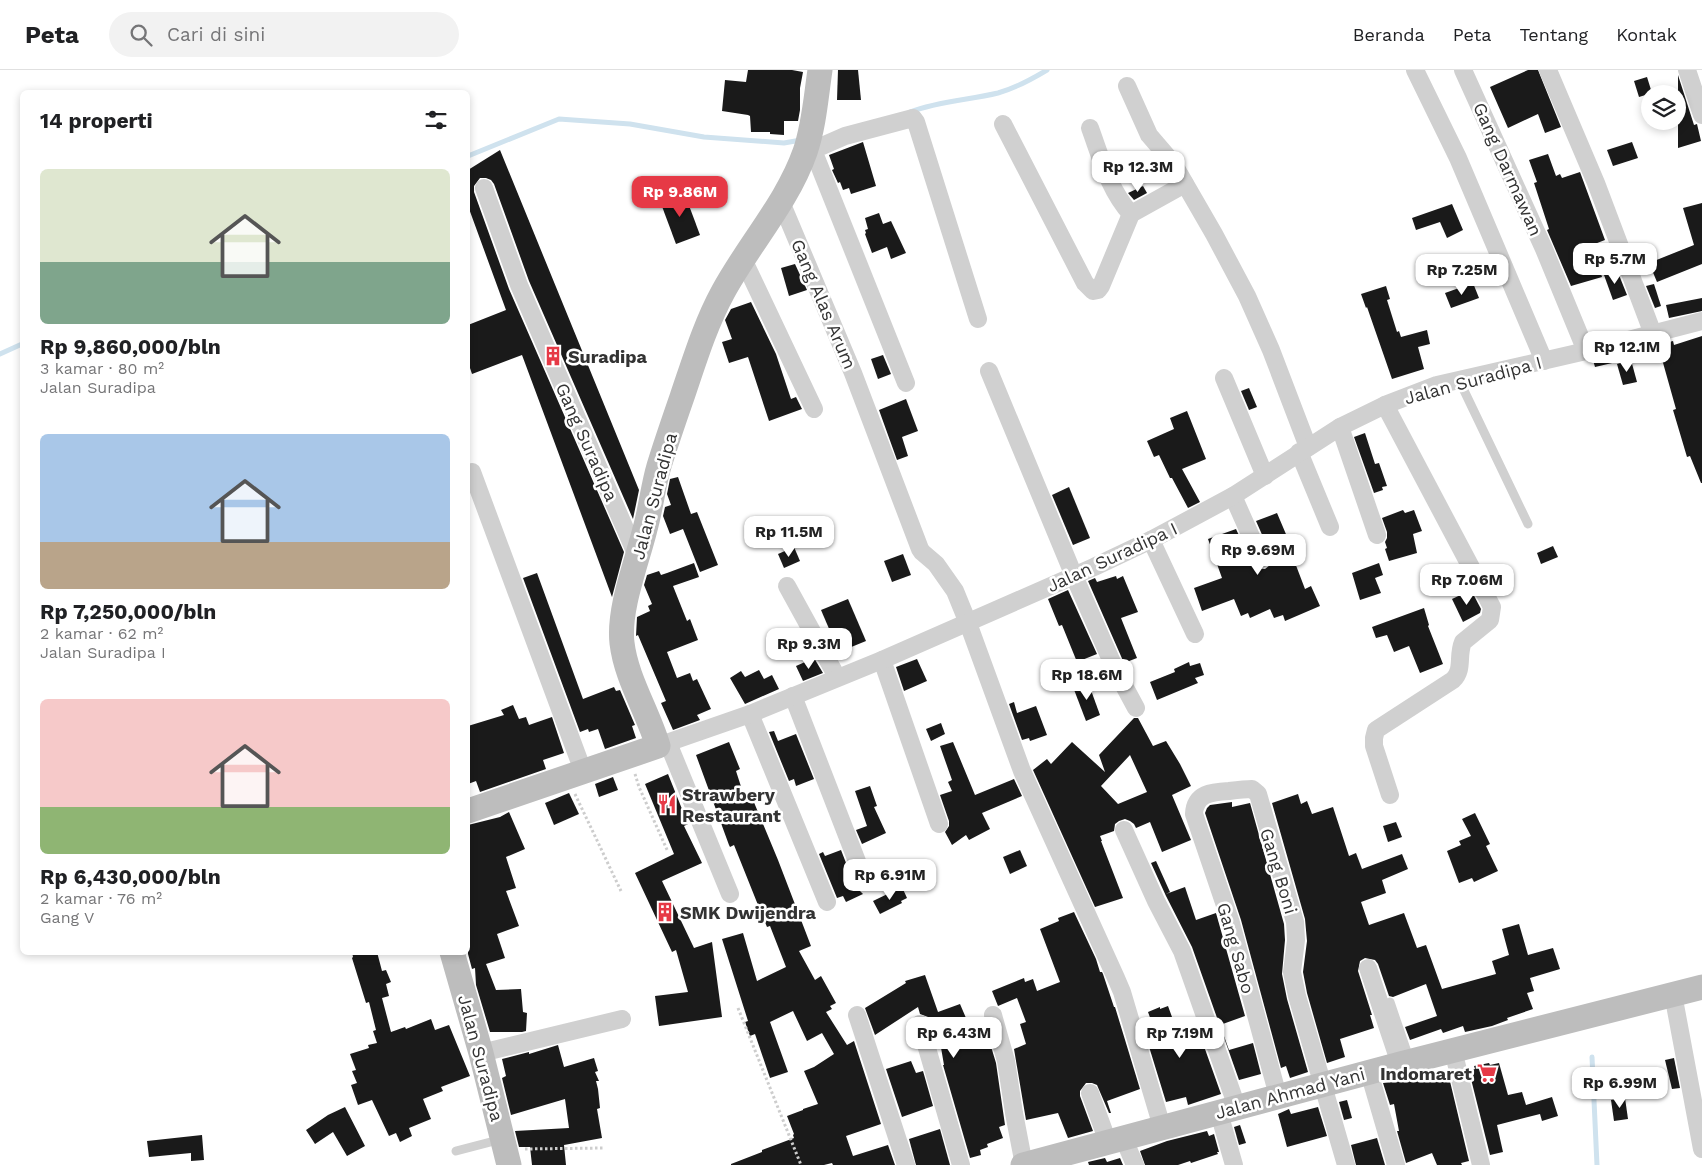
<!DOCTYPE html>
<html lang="id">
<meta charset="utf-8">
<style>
:root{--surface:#fff;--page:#f2f2f2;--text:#202124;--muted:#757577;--line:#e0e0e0;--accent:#e63946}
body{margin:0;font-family:"Work Sans",sans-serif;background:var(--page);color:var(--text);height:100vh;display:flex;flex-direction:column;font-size:19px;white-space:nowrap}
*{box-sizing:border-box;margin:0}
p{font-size:16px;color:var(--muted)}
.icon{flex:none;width:28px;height:28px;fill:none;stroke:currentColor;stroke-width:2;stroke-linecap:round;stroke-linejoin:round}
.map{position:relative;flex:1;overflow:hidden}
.side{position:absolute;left:20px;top:20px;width:450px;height:865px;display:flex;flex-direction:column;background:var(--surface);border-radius:8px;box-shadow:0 2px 8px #0003}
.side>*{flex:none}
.controls{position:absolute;left:1641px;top:15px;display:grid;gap:10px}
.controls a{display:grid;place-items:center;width:45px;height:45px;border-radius:50%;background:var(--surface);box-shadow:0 2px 8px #0003;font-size:25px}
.price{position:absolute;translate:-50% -42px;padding:0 11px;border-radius:10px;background:#fff;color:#222;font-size:16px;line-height:32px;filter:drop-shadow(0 1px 2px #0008)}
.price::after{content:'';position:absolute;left:50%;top:30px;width:15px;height:11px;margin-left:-8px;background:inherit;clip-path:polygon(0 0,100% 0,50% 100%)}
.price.selected{background:var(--accent);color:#fff}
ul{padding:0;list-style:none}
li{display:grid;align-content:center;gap:10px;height:265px;padding:0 20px}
li span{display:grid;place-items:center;height:155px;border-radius:8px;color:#555}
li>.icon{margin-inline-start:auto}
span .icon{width:90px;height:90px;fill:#fffc;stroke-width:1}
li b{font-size:21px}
h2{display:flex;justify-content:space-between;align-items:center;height:60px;padding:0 20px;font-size:21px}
header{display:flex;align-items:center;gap:30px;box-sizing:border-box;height:70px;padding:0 25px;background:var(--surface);border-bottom:1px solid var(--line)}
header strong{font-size:24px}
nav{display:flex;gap:28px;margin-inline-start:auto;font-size:18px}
.search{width:350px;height:45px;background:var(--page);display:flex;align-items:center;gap:12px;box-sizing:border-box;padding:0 18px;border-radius:28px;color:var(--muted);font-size:19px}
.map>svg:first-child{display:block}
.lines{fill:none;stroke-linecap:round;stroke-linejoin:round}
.stream{stroke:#cfe2ee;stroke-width:5}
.building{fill:#1a1a1a;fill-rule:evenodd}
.path{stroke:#cdcdcd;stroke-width:3;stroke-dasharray:2.5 2.5;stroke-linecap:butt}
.lane{stroke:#d0d0d0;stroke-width:9}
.street{stroke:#d0d0d0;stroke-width:18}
.secondary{stroke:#bdbdbd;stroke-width:25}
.labels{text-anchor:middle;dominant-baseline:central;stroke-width:5;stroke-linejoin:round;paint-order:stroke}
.street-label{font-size:18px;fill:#333;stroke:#fff}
.poi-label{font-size:18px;font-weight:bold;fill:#333;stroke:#fff;text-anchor:start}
</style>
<header>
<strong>Peta</strong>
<div class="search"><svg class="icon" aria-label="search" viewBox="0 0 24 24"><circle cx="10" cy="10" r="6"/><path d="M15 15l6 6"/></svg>Cari di sini</div>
<nav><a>Beranda</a><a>Peta</a><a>Tentang</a><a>Kontak</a></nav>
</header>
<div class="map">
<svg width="1702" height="1095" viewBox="0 0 1702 1095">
<rect width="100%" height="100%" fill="#fff"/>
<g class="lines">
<g class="stream">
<path d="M910,42C939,31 969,30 998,23C1016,18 1032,9 1047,0"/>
<polyline points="468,86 559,49 630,54 704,67 784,73 801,70"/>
<polyline points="0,284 22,274"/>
<polyline points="1592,987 1597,1095"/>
</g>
</g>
<g class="building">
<polygon points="748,0 792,0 803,2 800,18 800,40 798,51 784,51 784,65 770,64 770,62 751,62 750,46 748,45 722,41 725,10 746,12"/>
<polygon points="838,0 858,0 861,30 837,30"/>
<polygon points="1528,0 1538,0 1561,57 1545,63 1538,44 1508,58 1490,17"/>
<polygon points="1678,5 1694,55 1697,54 1701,71 1678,78"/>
<polygon points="1647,7 1652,23 1639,27 1634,11"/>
<polygon points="863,72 876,116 851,124 849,118 843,120 840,112 838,113 832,100 834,99 829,85"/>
<polygon points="1632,72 1638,88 1613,96 1607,80"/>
<polygon points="500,80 639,420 633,449 529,211 494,114 491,110 486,108 480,108 474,116 474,122 509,219 624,482 612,527 522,285 472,304 468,292 468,255 506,240 468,136 468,100"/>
<polygon points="1548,84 1556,106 1560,104 1562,108 1580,102 1605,170 1592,175 1602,207 1571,216 1547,160 1549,159 1534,113 1537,112 1529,90"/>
<polygon points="1143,116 1147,123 1134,130 1128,123"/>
<polygon points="684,122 700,165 676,174 660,131"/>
<polygon points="1702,133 1702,194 1657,212 1649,193 1694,175 1683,138"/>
<polygon points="1452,134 1463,160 1447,168 1440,152 1416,160 1412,148"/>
<polygon points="879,143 883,154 891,151 906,183 891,189 887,177 872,183 865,164 866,163 865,160 868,159 865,148"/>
<polygon points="795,194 807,220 789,226 781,198"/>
<polygon points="1617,200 1627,225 1613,230 1604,205"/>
<polygon points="1473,213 1479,228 1451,238 1445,223"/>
<polygon points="1654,214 1661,236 1655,238 1646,216"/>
<polygon points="1386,216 1390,229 1387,230 1397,262 1399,261 1401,267 1427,260 1430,274 1418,277 1424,299 1392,309 1367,237 1366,238 1361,224"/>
<polygon points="1702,228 1702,241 1669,248 1666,235"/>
<polygon points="751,232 776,284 791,329 796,327 802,339 769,351 748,287 729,293 722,272 732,269 725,250 731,239"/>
<polygon points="1702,266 1702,413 1701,413 1690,386 1687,387 1673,340 1676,339 1658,275 1673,271 1674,275"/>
<polygon points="1623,282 1625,290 1595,297 1593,290"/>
<polygon points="883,285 891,304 878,309 871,289"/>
<polygon points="1631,290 1637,312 1623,315 1617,294"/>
<polygon points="1249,318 1257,337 1249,340 1241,321"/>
<polygon points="906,329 918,361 902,367 908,386 897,390 879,340"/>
<polygon points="1187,341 1206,389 1182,399 1200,432 1188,438 1172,408 1170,408 1159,385 1154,387 1147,371 1174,359 1170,348"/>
<polygon points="1365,363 1375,394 1379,393 1387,416 1382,417 1383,420 1374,423 1354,367"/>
<polygon points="678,407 691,444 697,442 718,495 700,502 683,459 670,464 663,446 665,437 671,435 667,424 670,409"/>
<polygon points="1069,417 1090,468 1073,475 1052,425"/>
<polygon points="1403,440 1405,443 1414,440 1422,461 1413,464 1417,483 1389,491 1385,479 1387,478 1385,472 1387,468 1387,462 1382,448"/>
<polygon points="1277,443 1291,476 1289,477 1305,519 1311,516 1320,536 1285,551 1283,545 1274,548 1270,539 1250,548 1248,543 1241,546 1234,529 1202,541 1194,518 1222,508 1208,469 1236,459 1252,494 1255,498 1265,499 1270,495 1271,485 1256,451"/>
<polygon points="1553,476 1558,487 1541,494 1537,483"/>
<polygon points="794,477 800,491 784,498 778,484"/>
<polygon points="903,484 911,505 892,512 884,491"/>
<polygon points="694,493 699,507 673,516 687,551 690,549 698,570 667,582 677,608 690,603 693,611 697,609 711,639 697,645 700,650 673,660 661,633 666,631 638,565 636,566 637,547 650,541 648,536 652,534 644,515 647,505 659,501 661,505 667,503"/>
<polygon points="1379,493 1383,505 1375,508 1381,523 1360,530 1352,503"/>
<polygon points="537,503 583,629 614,617 616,621 620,620 635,655 632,656 636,668 605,679 598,659 589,662 588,659 580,662 523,508"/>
<polygon points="1116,506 1117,509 1123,506 1138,542 1121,548 1137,588 1124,593 1088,511 1095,508 1097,512"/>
<polygon points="1068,520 1097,584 1077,592 1062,555 1059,556 1048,529"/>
<polygon points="1471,520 1481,539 1480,543 1463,552 1452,529"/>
<polygon points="848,529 866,571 839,582 821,540"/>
<polygon points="1424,538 1429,555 1428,556 1443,594 1420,603 1409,576 1394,582 1387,565 1376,568 1372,557"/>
<polygon points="814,588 823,603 803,611 796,596"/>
<polygon points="917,589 927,611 904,621 896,597"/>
<polygon points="1189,592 1190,596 1200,593 1204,605 1195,608 1198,613 1157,630 1150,612 1175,602 1174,599"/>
<polygon points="759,600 764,609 772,605 779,619 745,634 730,608 741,601 745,607"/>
<polygon points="1088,612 1100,645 1086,651 1073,617"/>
<polygon points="1014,632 1017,643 1036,636 1047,665 1030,671 1029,668 1022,670 1009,634"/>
<polygon points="513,635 519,649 526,647 529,655 552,647 564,683 543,690 546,699 480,722 476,711 468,714 468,656 504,645 501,640"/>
<path d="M1134,648H1138L1153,676L1166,671L1180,694L1191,716L1172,725L1191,770L1162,782L1150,752L1136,758L1134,754L1130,751L1125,749L1119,751L1115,754L1114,761L1100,766L1102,771H1101L1123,828L1095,837L1033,700L1047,689L1051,694L1072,672L1105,702L1099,685ZM1130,685L1147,722L1118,734L1101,716Z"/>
<polygon points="941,653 945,664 931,671 926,659"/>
<polygon points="774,661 778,671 796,664 814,709 796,716 794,709 789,711 769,662"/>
<polygon points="729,672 740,699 736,701 746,732 753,730 778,790 811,876 799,881 815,910 821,906 836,933 830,936 832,939 826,942 847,975 854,971 881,1054 846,1066 853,1086 888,1075 895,1095 833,1095 832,1093 824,1095 731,1095 731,1094 762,1082 762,1080 794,1068 793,1065 794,1064 787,1046 803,1040 803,1039 818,1034 804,1001 814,997 834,984 822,963 807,971 793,941 770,952 788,1002 770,1008 755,964 750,966 745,952 748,951 722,869 743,863 757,911 786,897 770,856 767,857 762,845 734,775 730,777 729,775 696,685"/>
<polygon points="953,672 975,725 1014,709 1022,726 982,743 990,759 969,770 966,765 952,775 945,762 949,756 949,751 940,725 952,721 948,712 952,710 940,676"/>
<polygon points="668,704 688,754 684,756 702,793 662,811 694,878 712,872 722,947 659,956 655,926 688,922 676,880 672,882 635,803 674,784 645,714"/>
<polygon points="613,707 618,720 599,727 595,714"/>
<polygon points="870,716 877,736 874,737 886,763 862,774 856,760 867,756 855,721"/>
<polygon points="569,723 579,744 554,755 545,733"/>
<polygon points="1298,724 1301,734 1307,731 1312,744 1333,737 1349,786 1356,783 1362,799 1402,784 1408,799 1382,810 1386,823 1361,832 1369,855 1404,843 1417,878 1426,875 1442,919 1496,904 1492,891 1509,885 1502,859 1519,854 1528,885 1553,878 1560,899 1530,908 1534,921 1527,923 1533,939 1507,948 1508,950 1492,956 1465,962 1463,956 1443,963 1441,959 1410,970 1405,957 1437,946 1426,914 1393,927 1389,926 1378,894 1375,890 1365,888 1360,891 1358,901 1372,945 1370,945 1374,958 1340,969 1345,987 1327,993 1307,923 1303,902 1307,871 1305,849 1272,733"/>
<polygon points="1232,732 1232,737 1250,733 1284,854 1285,870 1282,904 1287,929 1308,1002 1290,1008 1286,996 1281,998 1241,850 1205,743 1207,738 1210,735"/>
<polygon points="509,742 525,779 506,787 516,818 506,821 519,856 497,864 505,888 486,894 496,920 521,919 523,942 527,943 526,961 522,962 490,962 476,915 475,898 472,899 468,884 468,755 500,747"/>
<polygon points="1475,743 1490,774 1486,776 1498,801 1474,812 1472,808 1459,813 1447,781 1461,775 1459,771 1471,766 1462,749"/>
<polygon points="1396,752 1402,767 1388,772 1383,756"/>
<polygon points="841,780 855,816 863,824 846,832 843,826 837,828 819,784 823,782 825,786"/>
<polygon points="1020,780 1027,796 1010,804 1003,787"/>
<polygon points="1156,791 1170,822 1166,824 1185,817 1196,850 1216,843 1245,946 1220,955 1229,980 1253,973 1261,1004 1239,1010 1192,877 1166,826 1151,793"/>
<polygon points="902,817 907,828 901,831 902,833 880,844 873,831"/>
<polygon points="1074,842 1096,889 1100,902 1102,902 1103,904 1114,937 1115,937 1140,1019 1107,1031 1111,1043 1109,1043 1097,1015 1092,1013 1086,1013 1080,1021 1080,1026 1093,1061 1068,1068 1058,1043 1026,1050 1014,979 1026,974 1020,954 1026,952 1017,928 998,936 992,921 1024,908 1025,912 1033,909 1037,921 1060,912 1040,859 1059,851 1058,848"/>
<polygon points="352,882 377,882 382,901 386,900 391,912 386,914 389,926 382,928 391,962 405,957 406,959 431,949 435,960 449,955 470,1006 441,1017 443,1021 423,1029 431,1049 409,1058 412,1066 400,1072 396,1063 389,1066 372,1030 358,1035 351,1015 357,1013 352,1001 356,1000 350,984 369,978 368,975 377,973 373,961 376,960 369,932 366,933 352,888 353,887"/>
<polygon points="925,905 938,942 960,934 969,955 983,950 996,993 1005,1055 999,1057 1003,1068 987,1074 988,1077 980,1080 981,1085 970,1088 943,995 944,995 939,966 935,967 928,947 920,944 918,937 875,965 865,938 906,913 905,911"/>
<polygon points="1168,936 1176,958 1195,951 1221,1024 1188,1035 1186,1027 1166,1032 1143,957 1152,953 1148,942 1160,937 1160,939"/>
<polygon points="558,975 564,997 594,988 598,1001 595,1002 599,1011 596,1011 598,1019 600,1038 597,1039 602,1068 564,1075 566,1095 532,1095 530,1077 519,1077 515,1061 569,1058 565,1029 511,1045 502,1008 506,1006 502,989 529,982 529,984"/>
<polygon points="1674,988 1680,1018 1672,1019 1665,990"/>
<polygon points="911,991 916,1003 923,1001 933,1036 902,1047 886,999"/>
<polygon points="1489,993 1490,995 1499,993 1508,1025 1522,1022 1526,1035 1552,1027 1558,1046 1542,1051 1540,1044 1497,1055 1503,1082 1490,1085 1469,1001 1475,999 1474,996"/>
<polygon points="1448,1003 1469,1091 1461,1093 1462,1095 1437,1095 1432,1083 1406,1093 1397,1061 1399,1061 1394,1034 1390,1035 1383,1013 1423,1005 1423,1008"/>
<polygon points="1625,1028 1628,1049 1614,1051 1611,1030"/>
<polygon points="1347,1030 1352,1048 1344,1050 1339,1032"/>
<polygon points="345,1037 365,1076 347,1086 333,1062 315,1074 306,1060 328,1045"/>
<polygon points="1318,1037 1327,1066 1287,1077 1278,1044 1289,1039 1291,1044"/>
<polygon points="1240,1055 1246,1073 1239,1075 1234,1057"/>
<polygon points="940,1059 950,1095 916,1095 909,1069"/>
<polygon points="1207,1061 1209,1066 1214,1064 1219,1082 1217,1082 1218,1084 1191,1093 1190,1091 1178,1095 1145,1095 1140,1081 1167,1071"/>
<polygon points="202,1065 204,1090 191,1091 191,1083 149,1087 147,1071"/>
<polygon points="1377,1068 1385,1095 1356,1095 1351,1075"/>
<polygon points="1105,1088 1107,1092 1120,1088 1123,1095 1089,1095 1088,1092"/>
</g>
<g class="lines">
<g class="path">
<polyline points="635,704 639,717 668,782"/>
<polyline points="575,724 621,821"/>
<polyline points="738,938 801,1095"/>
<polyline points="525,1079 603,1078"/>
</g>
<g class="lane">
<polyline points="1459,310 1528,454"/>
<polyline points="1390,932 1410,991"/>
<polyline points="456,1081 502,1069"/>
</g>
<g class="street">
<polyline points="1415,0 1458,88 1544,291"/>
<polyline points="1463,0 1544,179 1586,281"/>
<polyline points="1548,0 1596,113 1653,264"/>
<polyline points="1687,0 1702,45"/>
<polyline points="1127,16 1149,65 1173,93 1214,164 1247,226 1271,280 1308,377"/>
<polyline points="1003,54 1085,213 1093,221 1098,220 1101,216 1131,144 1185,114"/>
<path d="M1090,58C1101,88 1109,120 1131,144"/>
<polyline points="484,118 519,215 637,486"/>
<polyline points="781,132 853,303 920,479 922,482 936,494 955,521 968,553 1022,701 1116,908 1122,922 1162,1057"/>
<polyline points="743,189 814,339"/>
<polyline points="989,301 1074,506 1115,599 1136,638"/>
<polyline points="1224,308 1265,406"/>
<polyline points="906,313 813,80 845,66 913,48 916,52 978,249"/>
<path d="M1385,335L1492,537L1490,550L1463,572C1457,586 1464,599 1453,610L1376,660L1374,668V676L1390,725"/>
<polyline points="1340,357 1377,465"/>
<polyline points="1299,382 1330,457"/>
<polyline points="472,402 583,701"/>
<polyline points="1233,426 1261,489"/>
<polyline points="1151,470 1195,564"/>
<polyline points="787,516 837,607"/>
<polyline points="882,590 939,754"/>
<polyline points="793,626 865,812"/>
<polyline points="750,644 827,832"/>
<polyline points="668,673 730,824"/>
<polyline points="658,676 750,644 882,590 1094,497 1151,470 1233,426 1340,357 1385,335 1437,315 1586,281 1702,251"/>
<polyline points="1124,760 1156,831 1182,881 1237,1037"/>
<polyline points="1368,898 1400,994"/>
<polyline points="1673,924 1702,1079"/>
<polyline points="857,945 906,1095"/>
<polyline points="993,945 1006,991 1014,1043 1024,1095"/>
<polyline points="920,954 961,1095"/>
<polyline points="1453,980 1481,1095"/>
<polyline points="481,983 622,949"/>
<polyline points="1369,1002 1396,1095"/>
<polyline points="1090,1023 1108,1072"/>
<path d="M1278,1026L1231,853L1194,744C1195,723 1212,722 1229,721C1237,720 1245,719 1252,719L1258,724L1295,852L1296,870L1292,902L1297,926L1346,1095"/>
<polyline points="1219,1043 1234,1095"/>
<polyline points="1123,1067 1135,1095"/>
</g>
<g class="secondary">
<path d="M468,741L658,676C648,642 626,608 622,573C618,539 637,492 645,459C651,438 653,416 659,396C666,373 674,350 682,327C694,292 705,255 723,222C749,174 787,133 805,82C814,56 816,27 820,0"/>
<polyline points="452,882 481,983 509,1095"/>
<polyline points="1023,1095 1400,994 1702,917"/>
</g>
</g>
<defs>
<symbol id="building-bare" viewBox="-9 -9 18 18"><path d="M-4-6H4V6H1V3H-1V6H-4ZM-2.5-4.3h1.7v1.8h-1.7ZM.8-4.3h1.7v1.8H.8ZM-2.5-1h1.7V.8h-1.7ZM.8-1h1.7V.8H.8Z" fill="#e63946" stroke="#fff" stroke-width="2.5" paint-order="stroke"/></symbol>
<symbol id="restaurant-bare" viewBox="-9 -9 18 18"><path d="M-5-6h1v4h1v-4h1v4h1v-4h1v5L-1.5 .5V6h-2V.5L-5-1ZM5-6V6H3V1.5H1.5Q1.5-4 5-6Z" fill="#e63946" stroke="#fff" stroke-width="2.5" paint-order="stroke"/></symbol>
<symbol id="supermarket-bare" viewBox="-9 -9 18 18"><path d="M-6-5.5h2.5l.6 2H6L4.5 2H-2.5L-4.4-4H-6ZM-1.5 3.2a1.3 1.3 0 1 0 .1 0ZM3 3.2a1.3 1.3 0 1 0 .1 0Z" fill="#e63946" stroke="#fff" stroke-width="2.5" paint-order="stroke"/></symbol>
</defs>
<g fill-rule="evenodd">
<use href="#building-bare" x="539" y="272" width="28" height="28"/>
<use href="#restaurant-bare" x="653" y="720" width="28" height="28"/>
<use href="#building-bare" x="651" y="828" width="28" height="28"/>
<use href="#supermarket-bare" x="1473" y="989" width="28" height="28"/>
</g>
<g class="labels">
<g class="street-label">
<text transform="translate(1508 99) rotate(66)">Gang Darmawan</text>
<text transform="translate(824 234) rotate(67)">Gang Alas Arum</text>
<text transform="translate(1473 310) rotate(-15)">Jalan Suradipa I</text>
<text transform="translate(587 372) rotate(66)">Gang Suradipa</text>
<text transform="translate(654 426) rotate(-75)">Jalan Suradipa</text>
<text transform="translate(1112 487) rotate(-25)">Jalan Suradipa I</text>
<text transform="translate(1279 801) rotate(73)">Gang Boni</text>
<text transform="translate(1236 878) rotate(74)">Gang Sabo</text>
<text transform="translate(481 988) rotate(75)">Jalan Suradipa</text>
<text transform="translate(1290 1023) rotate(-15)">Jalan Ahmad Yani</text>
</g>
<g class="poi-label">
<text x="568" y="286">Suradipa</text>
<text x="682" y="724">Strawbery<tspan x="682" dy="21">Restaurant</tspan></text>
<text x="680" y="842">SMK Dwijendra</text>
<text x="1472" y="1003" text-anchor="end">Indomaret</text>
</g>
</g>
</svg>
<div class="controls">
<a><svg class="icon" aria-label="layers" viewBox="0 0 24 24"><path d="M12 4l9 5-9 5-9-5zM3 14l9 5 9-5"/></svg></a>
</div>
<b class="price" style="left:1138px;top:123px">Rp 12.3M</b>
<b class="price selected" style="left:680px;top:148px">Rp 9.86M</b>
<b class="price" style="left:1615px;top:215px">Rp 5.7M</b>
<b class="price" style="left:1462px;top:226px">Rp 7.25M</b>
<b class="price" style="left:1627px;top:303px">Rp 12.1M</b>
<b class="price" style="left:789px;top:488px">Rp 11.5M</b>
<b class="price" style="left:1258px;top:506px">Rp 9.69M</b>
<b class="price" style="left:1467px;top:536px">Rp 7.06M</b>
<b class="price" style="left:809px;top:600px">Rp 9.3M</b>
<b class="price" style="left:1087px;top:631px">Rp 18.6M</b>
<b class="price" style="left:890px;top:831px">Rp 6.91M</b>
<b class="price" style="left:954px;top:989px">Rp 6.43M</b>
<b class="price" style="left:1180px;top:989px">Rp 7.19M</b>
<b class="price" style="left:1620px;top:1039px">Rp 6.99M</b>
<section class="side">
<h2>14 properti<svg class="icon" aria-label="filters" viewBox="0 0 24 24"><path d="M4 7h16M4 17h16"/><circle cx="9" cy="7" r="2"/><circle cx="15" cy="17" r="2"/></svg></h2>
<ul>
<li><span style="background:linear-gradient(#dfe7d0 60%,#7fa58c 0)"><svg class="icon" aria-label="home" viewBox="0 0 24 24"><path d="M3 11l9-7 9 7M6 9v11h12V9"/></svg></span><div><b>Rp 9,860,000/bln</b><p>3 kamar · 80 m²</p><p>Jalan Suradipa</p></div></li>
<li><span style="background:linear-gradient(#a9c7e8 70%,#b9a48a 0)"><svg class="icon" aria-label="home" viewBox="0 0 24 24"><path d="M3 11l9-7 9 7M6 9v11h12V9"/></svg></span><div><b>Rp 7,250,000/bln</b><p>2 kamar · 62 m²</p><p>Jalan Suradipa I</p></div></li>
<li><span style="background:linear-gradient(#f6c9c9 70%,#8fb573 0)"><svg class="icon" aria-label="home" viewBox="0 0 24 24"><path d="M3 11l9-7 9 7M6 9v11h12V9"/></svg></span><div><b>Rp 6,430,000/bln</b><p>2 kamar · 76 m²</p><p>Gang V</p></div></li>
</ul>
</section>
</div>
